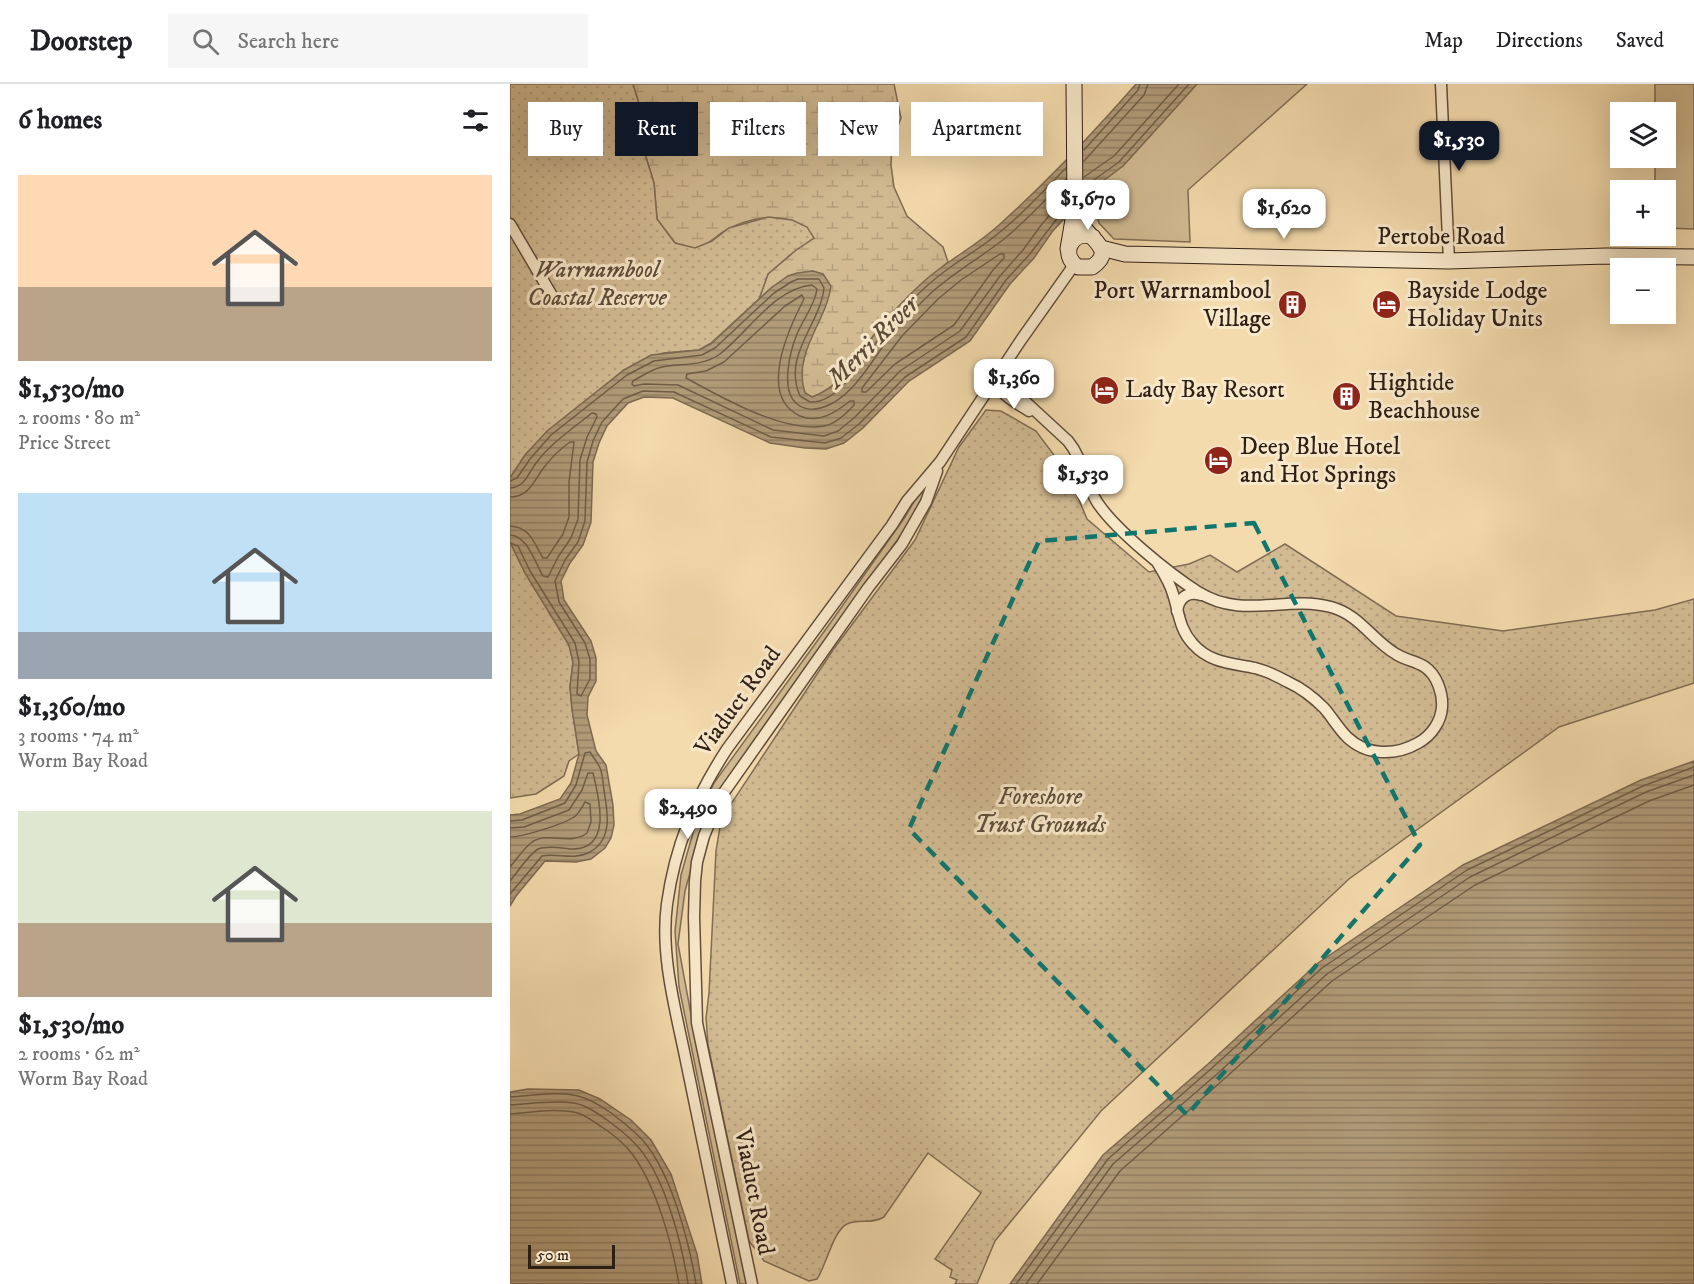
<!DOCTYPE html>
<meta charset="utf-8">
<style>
:root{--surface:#fff;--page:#f6f6f6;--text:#202124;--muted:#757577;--line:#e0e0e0;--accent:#111827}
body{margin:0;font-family:"IM FELL DW Pica",serif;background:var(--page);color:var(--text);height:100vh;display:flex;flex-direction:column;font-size:22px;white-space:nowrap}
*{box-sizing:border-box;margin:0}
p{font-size:20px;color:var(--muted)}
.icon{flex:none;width:33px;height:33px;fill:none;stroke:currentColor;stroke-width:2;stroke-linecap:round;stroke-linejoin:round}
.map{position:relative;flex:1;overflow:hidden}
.details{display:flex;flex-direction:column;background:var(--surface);width:510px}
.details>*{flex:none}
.banner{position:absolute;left:18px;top:18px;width:570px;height:54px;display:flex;gap:12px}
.fabs{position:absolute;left:1100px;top:18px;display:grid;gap:12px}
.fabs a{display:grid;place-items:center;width:66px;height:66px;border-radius:0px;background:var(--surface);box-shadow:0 6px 24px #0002;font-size:30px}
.scale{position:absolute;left:18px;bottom:15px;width:87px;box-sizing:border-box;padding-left:6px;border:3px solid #2e1f15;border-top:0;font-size:16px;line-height:21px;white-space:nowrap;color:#2e1f15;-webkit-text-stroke:4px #f8e8ca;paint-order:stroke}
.price{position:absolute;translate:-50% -51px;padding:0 14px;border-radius:12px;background:#fff;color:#222;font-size:20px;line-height:39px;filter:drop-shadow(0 2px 3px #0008)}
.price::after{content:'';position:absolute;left:50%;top:36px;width:18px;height:14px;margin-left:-9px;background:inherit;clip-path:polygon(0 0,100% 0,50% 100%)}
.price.on{background:var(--accent);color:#fff}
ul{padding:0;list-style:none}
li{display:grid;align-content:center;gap:12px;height:318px;padding:0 18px}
li span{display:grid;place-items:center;height:186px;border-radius:0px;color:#555}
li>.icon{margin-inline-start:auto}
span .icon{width:108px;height:108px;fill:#fffc;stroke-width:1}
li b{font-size:26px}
h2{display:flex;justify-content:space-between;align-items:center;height:72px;padding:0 18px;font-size:26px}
.chip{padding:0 21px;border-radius:0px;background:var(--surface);box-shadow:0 6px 24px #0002;font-size:21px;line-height:54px}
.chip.on{background:var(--accent);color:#fff}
header{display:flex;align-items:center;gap:36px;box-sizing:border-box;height:84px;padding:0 30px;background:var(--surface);border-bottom:2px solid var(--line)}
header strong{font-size:28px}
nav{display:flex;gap:33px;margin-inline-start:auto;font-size:21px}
.search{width:420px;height:54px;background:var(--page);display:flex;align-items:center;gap:15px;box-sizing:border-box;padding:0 21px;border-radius:0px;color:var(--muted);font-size:22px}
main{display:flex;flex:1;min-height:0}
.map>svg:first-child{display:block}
.grass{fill:#d2bb93;stroke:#806d54;stroke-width:1.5}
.wetland{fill:url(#wetland-marsh);stroke:#806d54;stroke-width:1.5}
.park{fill:url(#park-dots);stroke:#806d54;stroke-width:1.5}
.water{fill:url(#water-rules);stroke:#7d6951;stroke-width:1.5}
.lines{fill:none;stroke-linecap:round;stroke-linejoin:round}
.shore{stroke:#705d47;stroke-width:1.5}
.street-casing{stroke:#604e3b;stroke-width:13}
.secondary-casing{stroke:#2e1f15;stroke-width:17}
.street{stroke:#f8e8ca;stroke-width:10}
.secondary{stroke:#f8e8ca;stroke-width:15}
.marked{fill:none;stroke:#0f766e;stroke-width:4.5;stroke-dasharray:12 8;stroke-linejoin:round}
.labels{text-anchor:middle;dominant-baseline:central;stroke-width:6;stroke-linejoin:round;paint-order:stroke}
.street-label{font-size:24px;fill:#2e1f15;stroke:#f8e8ca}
.park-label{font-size:24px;font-style:italic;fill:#5f4e3b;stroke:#f8e8ca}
.poi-label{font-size:24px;fill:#2e1f15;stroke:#f8e8ca;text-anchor:start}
.water-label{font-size:26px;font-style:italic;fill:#5c4a38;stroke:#f8e8ca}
</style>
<header>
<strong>Doorstep</strong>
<div class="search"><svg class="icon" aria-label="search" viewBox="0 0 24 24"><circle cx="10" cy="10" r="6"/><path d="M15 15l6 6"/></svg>Search here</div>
<nav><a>Map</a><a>Directions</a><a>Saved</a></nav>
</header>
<main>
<section class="details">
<h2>6 homes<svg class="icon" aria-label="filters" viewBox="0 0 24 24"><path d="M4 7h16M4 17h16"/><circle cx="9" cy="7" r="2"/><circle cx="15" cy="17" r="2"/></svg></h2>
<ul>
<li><span style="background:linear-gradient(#ffd9b3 60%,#b9a48a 0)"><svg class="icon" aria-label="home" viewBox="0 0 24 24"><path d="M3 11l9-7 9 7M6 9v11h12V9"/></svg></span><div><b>$1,530/mo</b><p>2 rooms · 80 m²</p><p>Price Street</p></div></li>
<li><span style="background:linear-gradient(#bfe0f5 75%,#9aa5b1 0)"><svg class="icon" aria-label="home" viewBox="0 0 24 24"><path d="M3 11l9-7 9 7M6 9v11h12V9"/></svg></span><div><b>$1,360/mo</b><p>3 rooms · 74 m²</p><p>Worm Bay Road</p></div></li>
<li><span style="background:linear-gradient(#dfe7d0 60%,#b9a48a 0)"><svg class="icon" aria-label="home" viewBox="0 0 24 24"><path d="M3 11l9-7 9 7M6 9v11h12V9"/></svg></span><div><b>$1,530/mo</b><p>2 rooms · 62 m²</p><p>Worm Bay Road</p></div></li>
</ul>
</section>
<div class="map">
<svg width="1184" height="1200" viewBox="0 0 1184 1200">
<defs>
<pattern id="wetland-marsh" width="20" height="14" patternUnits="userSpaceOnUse" patternTransform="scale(1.5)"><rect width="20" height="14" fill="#d2bb93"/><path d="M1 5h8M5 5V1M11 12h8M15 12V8" fill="none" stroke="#b5a07e"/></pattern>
<pattern id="park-dots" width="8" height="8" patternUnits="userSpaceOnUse" patternTransform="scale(1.5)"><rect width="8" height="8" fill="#d2bb93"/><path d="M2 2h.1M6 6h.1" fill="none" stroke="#b5a07e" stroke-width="1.8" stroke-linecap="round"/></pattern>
<pattern id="water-rules" width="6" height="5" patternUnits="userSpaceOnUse" patternTransform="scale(1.5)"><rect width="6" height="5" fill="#b19b79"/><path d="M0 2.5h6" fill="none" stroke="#907e62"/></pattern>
</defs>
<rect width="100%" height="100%" fill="#f4dbad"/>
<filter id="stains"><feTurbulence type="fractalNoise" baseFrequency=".00333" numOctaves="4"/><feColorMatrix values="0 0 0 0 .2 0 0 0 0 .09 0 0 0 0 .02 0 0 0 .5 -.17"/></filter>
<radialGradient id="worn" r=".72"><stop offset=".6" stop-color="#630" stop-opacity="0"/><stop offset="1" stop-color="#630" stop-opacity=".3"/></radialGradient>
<g class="grass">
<polygon points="687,0 797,0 678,106 680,158 604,155 589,139 579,106 613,82"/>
<polygon points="1145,0 1184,0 1184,145 1155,144 1155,106 1145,106 1145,74 1155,74 1155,28 1145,28"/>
<polygon points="418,394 422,400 400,438 201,719 192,746 175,807 168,860 187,963 242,1200 230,1200 169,903 165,847 171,791 187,735 204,699 321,538 395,433"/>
</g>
<path class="wetland" d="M123,0H384L391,34L382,58L381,81L384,103L397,132L433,163L438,178C416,196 395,215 376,236C352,262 338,300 302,313L295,309L291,298V287L299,256L308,237L303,187C278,190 266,199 249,215L258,190L286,166L304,154C285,126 247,131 220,144C208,149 197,164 183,164C178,164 171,161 165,159L147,135L144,99L134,67L129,20Z"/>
<g class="park">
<polygon points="0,0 123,0 129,20 134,67 144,99 147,135 165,159 185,164 202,157 219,144 258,133 282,136 297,143 304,154 286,166 258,190 249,215 201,259 189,266 153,269 114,286 15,371 0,394"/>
<path d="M476,326L491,327L526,347L558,390L577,435L639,488L679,480L700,471L727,488L775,460L886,532L993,547L1145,526L1184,515V599L1049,643L839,795L591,1027L485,1157L467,1200H445L447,1196L440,1193L442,1186L425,1175L471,1109L418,1069L374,1133C361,1141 349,1134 337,1140C323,1147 316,1182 307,1195L299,1197L254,1177L239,1157L198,961L196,934L199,909L206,767L210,743L219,723L323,566L405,456L449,363Z"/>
<polygon points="0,458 15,489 59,561 63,578 60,603 62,625 69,670 59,677 54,692 26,710 0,714"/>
</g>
<g class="water">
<path d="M626,0H687L613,82L576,110L542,148L524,174L500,200L460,257L399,297L353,344L334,359L316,365L295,364L260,359L163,314L134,313L118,319L97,342L89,359L83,378L81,438L73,461L60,479L51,497L54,516L81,557L86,574V597L78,613L77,631L86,667L96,681L103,721L104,741L101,754L95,764L81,775L66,778L35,777L6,812L0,822V731L10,730L50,715L61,699L69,670L62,625L60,603L63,578L59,561L15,489L0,458V394L15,371L37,347L114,286L141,271L189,266L201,260L261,204L278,192L287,189L303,187L313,190L321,202C316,239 282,269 295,309L302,313C336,301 352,264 374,238C386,225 399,211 412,199C436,177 465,163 489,141C538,97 583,49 626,0Z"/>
<polygon points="1184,677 1184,1200 500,1200 593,1071 698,980 808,879 953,781 1131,696"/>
<polygon points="18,1005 69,1006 90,1015 121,1036 141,1056 161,1090 187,1170 192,1200 0,1200 0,1008"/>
</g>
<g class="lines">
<g class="shore">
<polyline points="574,66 628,6 630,0"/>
<polyline points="574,77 634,11 638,0"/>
<polyline points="574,93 604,72 669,0"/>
<path d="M556,95C536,115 516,137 494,155C470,174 443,189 421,209C408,222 394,235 383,249C364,272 348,306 321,320C309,326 297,328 287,320C270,307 280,267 287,250C293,235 305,221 307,205L302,201C265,204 238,248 210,270C192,283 172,279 152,283C142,285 132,292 123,297L122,300L124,302L134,300L168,301L263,346L314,352L328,347L344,334L390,287L450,247L490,192L513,166L532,140L556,112"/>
<polyline points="574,103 609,78 679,0"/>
<polygon points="490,170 494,170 494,174 483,186 444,241 385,280 356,308 352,308 352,304 392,252 428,215 451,196"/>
<path d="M292,211L294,215C279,244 247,312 290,332C309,340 326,328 340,317H344V321C336,330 326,340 314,342C273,349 211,313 176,294L177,290L196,287L214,278L275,222Z"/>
<path d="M0,397L7,394L20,375L41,351L117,291L144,277L192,271L205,264L264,209L281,198L288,195H309L314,204C310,241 272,271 290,312L300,318C331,321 361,262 379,242C397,220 419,198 442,182C458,171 475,161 490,148C514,129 534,106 556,84"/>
<path d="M0,404C15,403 18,390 26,379C41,359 62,345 82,329L86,330L87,333L77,353L70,376L68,435L61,454L48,473L38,493L33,492C25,479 18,452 0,451"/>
<path d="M0,413C18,413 23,399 32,386C40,375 50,365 60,358H64L59,398V433L53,450L37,474H33C24,459 20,443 0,442"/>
<polyline points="0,459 8,462 20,487 65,559 69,578 67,610 71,612 80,595 80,575 75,559 49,518 45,497 55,476 68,458 75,437 77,378 83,357 92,338 113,315 133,307 164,308 261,353 315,359 331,354 349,340 395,293 456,253 496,196 519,171 556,123"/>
<path d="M0,737L12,736L55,719L66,701L75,669L80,668C83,673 88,679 90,684C93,691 93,700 94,707C98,729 103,757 78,769C63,776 47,769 32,772L0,810"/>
<path d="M0,744L14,743L59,726L72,706L78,689H83C89,714 103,766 61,765C51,764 37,761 28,765C17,772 8,788 0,797"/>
<path d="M0,753C12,753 54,740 64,733C69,730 72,723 75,718L80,720L81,738L77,749C60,762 39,747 22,758C14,764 7,775 0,783"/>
<path d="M0,1013C21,1012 48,1007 68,1012C80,1015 91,1022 101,1029C113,1038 125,1047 135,1059C162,1092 179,1158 186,1200"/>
<path d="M0,1021C21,1020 43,1016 64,1019C76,1021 87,1029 97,1036C108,1044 119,1052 128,1063C155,1093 172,1160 178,1200"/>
<path d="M0,1030C21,1029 43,1024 64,1028C75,1030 84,1038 92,1043C104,1051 115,1060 123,1071C147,1104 162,1160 169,1200"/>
<polyline points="506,1200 598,1075 702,984 812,884 957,786 1133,702 1184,683"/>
<polyline points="516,1200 603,1080 707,990 817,890 960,793 1136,708 1184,691"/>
<polyline points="527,1200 610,1087 713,996 822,897 965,801 1139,717 1184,701"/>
</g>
<defs>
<g id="street">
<polyline points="931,0 939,177"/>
<polyline points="0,140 44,215"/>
<path d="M484,296L493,297L558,357C573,375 575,399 587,418C605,446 660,490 688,508C733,536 775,511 821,523C850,531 862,556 886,570C895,576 906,577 915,583C927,591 933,610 932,623C931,638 921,652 908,659C885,672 857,672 837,653C828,644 822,633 814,624C804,614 791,604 778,598C767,592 757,587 745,584C721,579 700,579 683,560C669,545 669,528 663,510C660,499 653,488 647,478"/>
<path d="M484,296C491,311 505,318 519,327"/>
<path d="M667,527C669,513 678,507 691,511"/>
<path d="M222,1200C207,1126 191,1052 176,977C166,927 150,872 157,820C165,762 185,714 217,665L382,441L397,417L430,378L511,256L564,181"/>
<polyline points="242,1200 187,939 184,833 185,797 187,778 194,752 210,714 358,504 392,460 416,418 427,387"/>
</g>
<g id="secondary">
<path d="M565,124C567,132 570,139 575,145C585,158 604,168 582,183H568C549,171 562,145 583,153"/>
<polyline points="591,164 615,170 939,177 1096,172 1184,173"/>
<polyline points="558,165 565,124 564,0"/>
</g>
</defs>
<use href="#street" class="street-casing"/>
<use href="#secondary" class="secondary-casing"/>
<use href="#street" class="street"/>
<use href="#secondary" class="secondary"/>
</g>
<path class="marked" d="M744,439L910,761L677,1031L399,745L529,457Z"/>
<defs>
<symbol id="building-disc" viewBox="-11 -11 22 22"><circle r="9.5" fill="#8f2418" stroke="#f8e8ca"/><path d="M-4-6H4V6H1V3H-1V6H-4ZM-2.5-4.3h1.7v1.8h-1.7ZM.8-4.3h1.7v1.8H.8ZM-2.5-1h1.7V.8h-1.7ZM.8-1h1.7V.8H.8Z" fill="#fff"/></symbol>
<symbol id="hotel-disc" viewBox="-11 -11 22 22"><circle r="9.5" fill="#8f2418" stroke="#f8e8ca"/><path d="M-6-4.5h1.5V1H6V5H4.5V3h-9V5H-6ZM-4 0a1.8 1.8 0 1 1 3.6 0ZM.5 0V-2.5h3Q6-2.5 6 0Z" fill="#fff"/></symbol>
</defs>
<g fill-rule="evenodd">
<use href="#building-disc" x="766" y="204" width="33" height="33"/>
<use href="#hotel-disc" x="860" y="204" width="33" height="33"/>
<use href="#hotel-disc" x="578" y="290" width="33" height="33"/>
<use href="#building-disc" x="820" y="296" width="33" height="33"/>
<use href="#hotel-disc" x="692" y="360" width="33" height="33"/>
</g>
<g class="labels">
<g class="street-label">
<text x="931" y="153">Pertobe Road</text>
<text transform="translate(228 617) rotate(-54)">Viaduct Road</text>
<text transform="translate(244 1108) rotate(79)">Viaduct Road</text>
</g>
<g class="park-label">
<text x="87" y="186">Warrnambool<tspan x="87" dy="28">Coastal Reserve</tspan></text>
<text x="530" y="713">Foreshore<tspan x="530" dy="28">Trust Grounds</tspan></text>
</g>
<g class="poi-label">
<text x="761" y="207" text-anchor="end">Port Warrnambool<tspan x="761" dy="28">Village</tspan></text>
<text x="897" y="207">Bayside Lodge<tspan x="897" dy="28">Holiday Units</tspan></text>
<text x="858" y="299">Hightide<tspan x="858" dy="28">Beachhouse</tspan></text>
<text x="615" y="306">Lady Bay Resort</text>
<text x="730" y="363">Deep Blue Hotel<tspan x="730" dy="28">and Hot Springs</tspan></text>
</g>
<g class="water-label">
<text transform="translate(363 258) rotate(-45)">Merri River</text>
</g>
</g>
<rect width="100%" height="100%" filter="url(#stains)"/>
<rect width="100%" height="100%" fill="url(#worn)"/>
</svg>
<div class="fabs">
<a><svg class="icon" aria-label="layers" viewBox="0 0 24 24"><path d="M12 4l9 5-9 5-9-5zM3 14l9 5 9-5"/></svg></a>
<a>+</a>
<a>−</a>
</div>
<div class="scale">50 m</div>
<b class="price on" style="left:949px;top:88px">$1,530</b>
<b class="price" style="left:578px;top:147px">$1,670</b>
<b class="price" style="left:774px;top:156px">$1,620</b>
<b class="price" style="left:504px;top:326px">$1,360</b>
<b class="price" style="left:573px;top:422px">$1,530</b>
<b class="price" style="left:178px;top:756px">$2,490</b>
<div class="banner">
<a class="chip">Buy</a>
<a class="chip on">Rent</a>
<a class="chip">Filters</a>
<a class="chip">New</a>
<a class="chip">Apartment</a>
</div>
</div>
</main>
